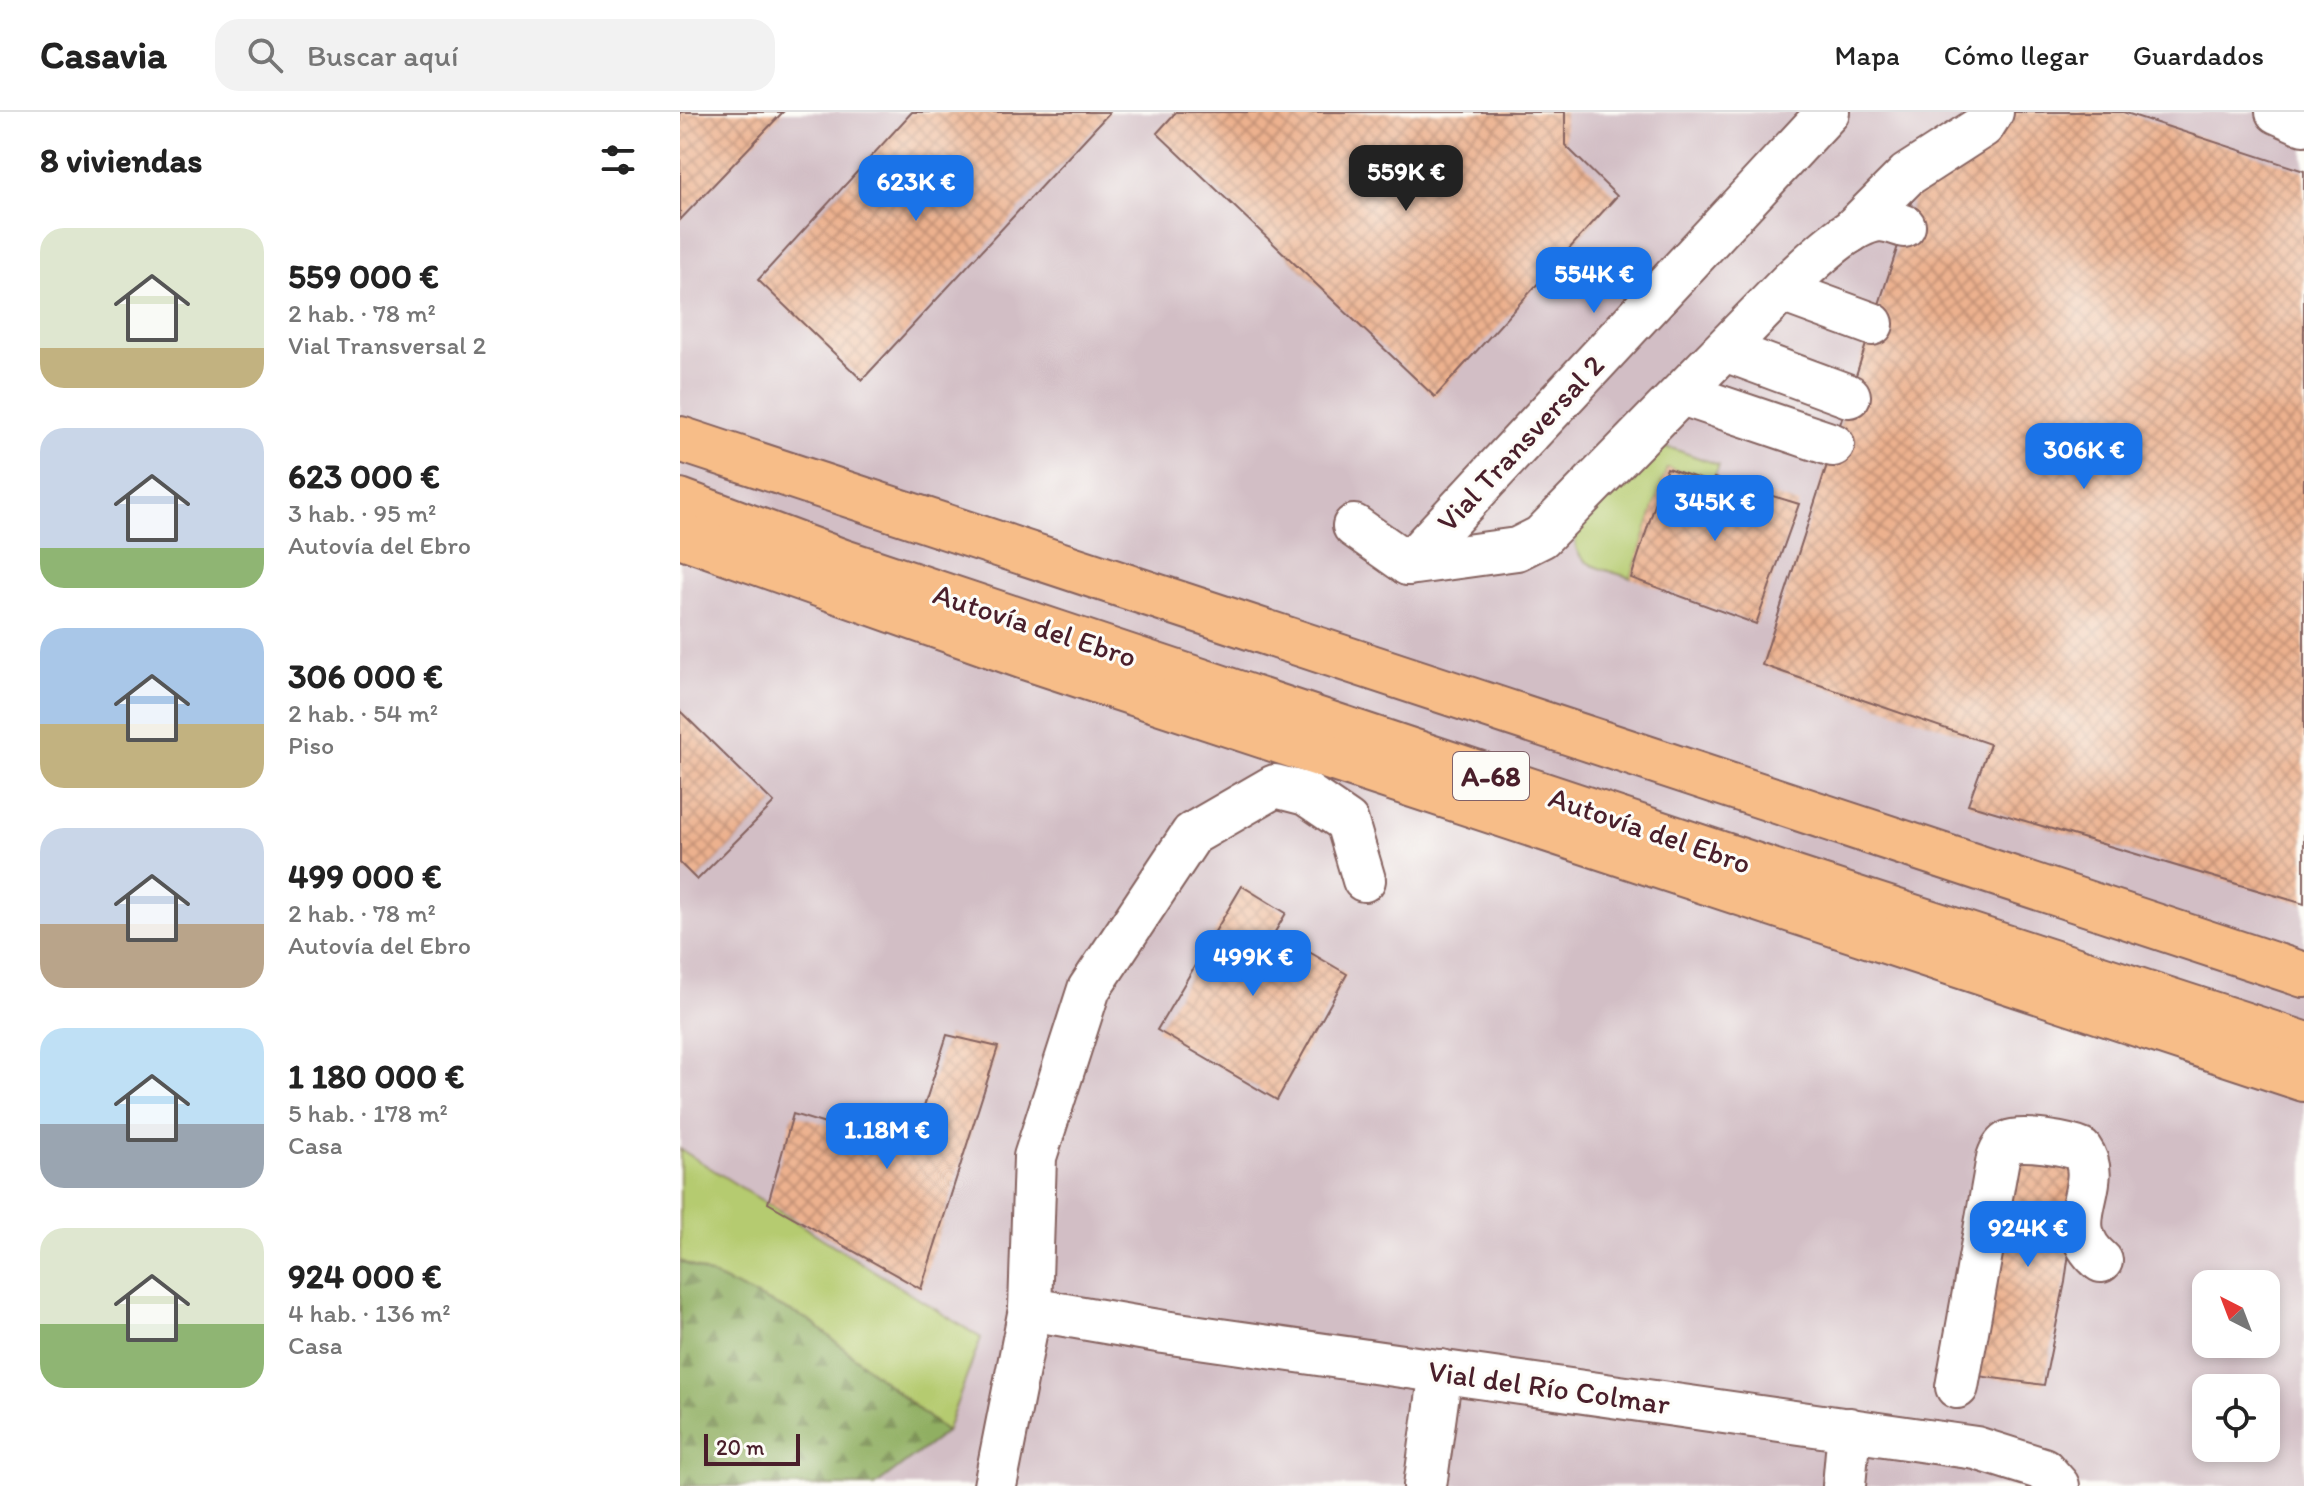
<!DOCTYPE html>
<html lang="es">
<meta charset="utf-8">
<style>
:root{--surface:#fff;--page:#f2f2f2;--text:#222;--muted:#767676;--line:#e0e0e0;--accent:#1a73e8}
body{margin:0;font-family:Itim,sans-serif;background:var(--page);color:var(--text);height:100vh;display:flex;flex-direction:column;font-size:30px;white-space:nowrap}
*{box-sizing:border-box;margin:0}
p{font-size:26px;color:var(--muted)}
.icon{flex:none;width:44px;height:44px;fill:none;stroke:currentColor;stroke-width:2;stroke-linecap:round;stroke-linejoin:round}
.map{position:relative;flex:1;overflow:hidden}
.drawer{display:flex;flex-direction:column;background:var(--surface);width:680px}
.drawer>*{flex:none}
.needle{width:52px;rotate:318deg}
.buttons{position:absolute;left:1512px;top:1158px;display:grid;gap:16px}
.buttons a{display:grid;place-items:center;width:88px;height:88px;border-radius:16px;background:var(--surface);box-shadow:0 4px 12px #0003;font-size:40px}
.scale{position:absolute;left:24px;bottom:20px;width:96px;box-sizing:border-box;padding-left:8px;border:4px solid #4a1f2b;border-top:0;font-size:22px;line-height:28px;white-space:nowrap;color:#4a1f2b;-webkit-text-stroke:6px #fdfcf7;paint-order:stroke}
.price{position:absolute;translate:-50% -68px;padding:0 18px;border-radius:16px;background:var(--accent);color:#fff;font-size:26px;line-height:52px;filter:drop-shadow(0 2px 4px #0008)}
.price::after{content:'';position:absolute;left:50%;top:48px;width:24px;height:18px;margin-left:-12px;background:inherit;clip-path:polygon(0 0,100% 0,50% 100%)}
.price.current{background:#222;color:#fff}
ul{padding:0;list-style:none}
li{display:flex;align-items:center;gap:24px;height:200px;padding:0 40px}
li span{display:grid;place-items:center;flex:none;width:224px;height:160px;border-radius:24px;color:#555}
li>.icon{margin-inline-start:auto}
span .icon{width:96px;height:96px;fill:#fffc;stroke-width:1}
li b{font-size:34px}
h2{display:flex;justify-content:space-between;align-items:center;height:96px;padding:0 40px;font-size:34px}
header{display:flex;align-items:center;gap:48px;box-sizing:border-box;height:112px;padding:0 40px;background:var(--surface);border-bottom:2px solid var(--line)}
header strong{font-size:38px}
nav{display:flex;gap:44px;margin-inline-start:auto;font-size:28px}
.search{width:560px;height:72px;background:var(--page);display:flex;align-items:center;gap:20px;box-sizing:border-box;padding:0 28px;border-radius:24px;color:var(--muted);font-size:30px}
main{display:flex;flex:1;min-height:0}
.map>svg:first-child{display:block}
.industrial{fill:#d2bec5;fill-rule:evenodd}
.grass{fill:#b5cb6f;stroke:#80754d;stroke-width:2}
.forest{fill:url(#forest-firs);stroke:#6d6746;stroke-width:2}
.building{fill:url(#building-cross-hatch)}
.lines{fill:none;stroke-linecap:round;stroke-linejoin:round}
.minor-casing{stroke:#85625e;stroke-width:46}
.highway-casing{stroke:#85625e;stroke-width:48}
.minor{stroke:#fff;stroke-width:42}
.highway{stroke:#f7bd88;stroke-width:44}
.labels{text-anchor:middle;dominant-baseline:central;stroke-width:6;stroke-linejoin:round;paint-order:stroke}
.shield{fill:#fdfcf7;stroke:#806168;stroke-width:2}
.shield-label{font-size:28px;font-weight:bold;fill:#4a1f2b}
.street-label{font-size:30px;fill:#4a1f2b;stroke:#fdfcf7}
</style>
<header>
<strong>Casavia</strong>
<div class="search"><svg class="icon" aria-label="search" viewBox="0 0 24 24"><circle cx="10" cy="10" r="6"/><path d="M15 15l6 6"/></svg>Buscar aquí</div>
<nav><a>Mapa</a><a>Cómo llegar</a><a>Guardados</a></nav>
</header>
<main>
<section class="drawer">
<h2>8 viviendas<svg class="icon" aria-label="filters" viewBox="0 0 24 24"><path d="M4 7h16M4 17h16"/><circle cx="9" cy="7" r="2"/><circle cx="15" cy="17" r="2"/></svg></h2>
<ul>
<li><span style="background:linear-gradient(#dfe7d0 75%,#c2b280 0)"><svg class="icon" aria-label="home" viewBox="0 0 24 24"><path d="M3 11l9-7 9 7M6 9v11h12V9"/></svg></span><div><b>559 000 €</b><p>2 hab. · 78 m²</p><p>Vial Transversal 2</p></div></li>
<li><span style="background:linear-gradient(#c9d6e8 75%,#8fb573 0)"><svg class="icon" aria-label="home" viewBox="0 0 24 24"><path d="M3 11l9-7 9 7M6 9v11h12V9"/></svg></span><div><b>623 000 €</b><p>3 hab. · 95 m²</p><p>Autovía del Ebro</p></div></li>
<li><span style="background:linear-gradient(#a9c7e8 60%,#c2b280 0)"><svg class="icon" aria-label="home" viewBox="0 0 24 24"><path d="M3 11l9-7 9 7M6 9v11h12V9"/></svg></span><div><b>306 000 €</b><p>2 hab. · 54 m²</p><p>Piso</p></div></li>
<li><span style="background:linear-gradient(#c9d6e8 60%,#b9a48a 0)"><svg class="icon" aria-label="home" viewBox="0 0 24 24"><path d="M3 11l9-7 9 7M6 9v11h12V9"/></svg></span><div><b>499 000 €</b><p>2 hab. · 78 m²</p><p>Autovía del Ebro</p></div></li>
<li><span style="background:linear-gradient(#bfe0f5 60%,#9aa5b1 0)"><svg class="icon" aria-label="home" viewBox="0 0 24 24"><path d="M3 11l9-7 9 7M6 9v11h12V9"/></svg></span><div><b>1 180 000 €</b><p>5 hab. · 178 m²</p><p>Casa</p></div></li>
<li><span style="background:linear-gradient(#dfe7d0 60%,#8fb573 0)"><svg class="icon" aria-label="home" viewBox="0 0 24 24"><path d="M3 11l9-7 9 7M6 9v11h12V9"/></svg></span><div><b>924 000 €</b><p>4 hab. · 136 m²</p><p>Casa</p></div></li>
</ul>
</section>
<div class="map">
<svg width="1624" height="1374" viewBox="0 0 1624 1374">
<defs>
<pattern id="forest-firs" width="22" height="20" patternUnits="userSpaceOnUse" patternTransform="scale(2)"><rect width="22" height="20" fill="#90af62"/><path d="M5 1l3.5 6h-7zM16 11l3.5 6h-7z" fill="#788e51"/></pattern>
<pattern id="building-cross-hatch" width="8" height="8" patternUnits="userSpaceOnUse" patternTransform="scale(2)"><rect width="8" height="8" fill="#ecb18e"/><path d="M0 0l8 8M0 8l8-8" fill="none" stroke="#c18f74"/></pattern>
</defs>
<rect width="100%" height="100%" fill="#fdfcf7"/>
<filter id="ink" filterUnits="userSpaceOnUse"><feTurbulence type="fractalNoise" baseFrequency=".0125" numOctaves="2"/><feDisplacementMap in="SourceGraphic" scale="16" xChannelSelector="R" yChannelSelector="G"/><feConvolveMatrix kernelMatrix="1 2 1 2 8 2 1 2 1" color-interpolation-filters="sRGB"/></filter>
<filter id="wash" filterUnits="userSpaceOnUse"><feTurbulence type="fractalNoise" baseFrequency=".006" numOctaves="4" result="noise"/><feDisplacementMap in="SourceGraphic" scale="32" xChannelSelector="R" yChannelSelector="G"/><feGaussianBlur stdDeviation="1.8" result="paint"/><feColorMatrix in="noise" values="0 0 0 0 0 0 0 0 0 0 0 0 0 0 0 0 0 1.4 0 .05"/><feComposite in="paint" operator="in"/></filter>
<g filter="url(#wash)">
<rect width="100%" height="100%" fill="#f2ddbd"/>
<path class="industrial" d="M0,0H1624V1374H195L266,1320L301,1225L0,1037ZM1526,1172H1586V1232H1526ZM1526,1276H1586V1336H1526Z"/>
<g class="grass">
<path d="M977,335L994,337L1039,353L1032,371L987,356L951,466C920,455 885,454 898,413Z"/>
<polygon points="0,1037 301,1226 266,1320 129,1208 0,1149"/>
</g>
<polygon class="forest" points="0,1149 129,1208 266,1320 195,1374 0,1374"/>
<g id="blocks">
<g class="building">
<polygon points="0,0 103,0 0,108"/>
<polygon points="232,0 430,0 182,268 78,168"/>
<polygon points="496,0 885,0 885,33 937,84 755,285 477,21"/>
<polygon points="1332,0 1443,0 1624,59 1624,792 1288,692 1310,632 1082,553 1240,66"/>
<polygon points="987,356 1032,371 1034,366 1119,392 1076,512 951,466"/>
<polygon points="0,599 94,691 17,768 0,751"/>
<polygon points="562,774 606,801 595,820 667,862 597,988 477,918"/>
<polygon points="267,923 318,935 241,1177 88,1091 113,1002 230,1038"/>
<polygon points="1335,1038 1402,1047 1385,1170 1364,1273 1290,1263"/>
</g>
</g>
</g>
<g filter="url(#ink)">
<use href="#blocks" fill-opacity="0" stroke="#85625e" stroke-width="2"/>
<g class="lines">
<defs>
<g id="minor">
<polyline points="1597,0 1624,12"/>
<polyline points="1170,120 1227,63 1303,14 1312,0"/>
<polyline points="1102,179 1192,212"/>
<polyline points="1045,238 1169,284"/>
<polyline points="1002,282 1153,333"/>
<path d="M674,414L728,452L837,437L861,425L1111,169C1132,150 1170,111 1199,108C1207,108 1217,112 1224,114"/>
<polyline points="728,452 1148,0"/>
<polyline points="350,1197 484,1220 1296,1336 1363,1357 1378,1374"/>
<path d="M1277,1275L1318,1046C1320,1040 1323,1033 1329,1030C1342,1024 1388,1032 1401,1038C1427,1074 1375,1110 1421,1149"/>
<polyline points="315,1374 350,1197 355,1045 409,877 512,722 595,674 626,682 667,710 684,768"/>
<polyline points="745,1374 761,1259"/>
<polyline points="1164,1374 1169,1317"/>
</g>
<g id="highway">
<polyline points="0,327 1624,863"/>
<polyline points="0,389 161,449 1116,767 1624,932"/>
<polyline points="0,423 345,545 1624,967"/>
</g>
</defs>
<use href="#minor" class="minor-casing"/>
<use href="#highway" class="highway-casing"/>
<use href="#minor" class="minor"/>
<use href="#highway" class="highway"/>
</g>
</g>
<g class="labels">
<rect class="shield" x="773" y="640" width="76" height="48" rx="6"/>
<g class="shield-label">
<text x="811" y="664">A-68</text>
</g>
<g class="street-label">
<text transform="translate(840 331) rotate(-47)">Vial Transversal 2</text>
<text transform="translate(355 513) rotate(18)">Autovía del Ebro</text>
<text transform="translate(970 718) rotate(19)">Autovía del Ebro</text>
<text transform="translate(869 1275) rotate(8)">Vial del Río Colmar</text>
</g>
</g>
</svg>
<div class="buttons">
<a><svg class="needle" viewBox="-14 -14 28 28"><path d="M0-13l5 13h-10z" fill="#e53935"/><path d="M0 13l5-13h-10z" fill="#767676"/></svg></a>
<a><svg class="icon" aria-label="locate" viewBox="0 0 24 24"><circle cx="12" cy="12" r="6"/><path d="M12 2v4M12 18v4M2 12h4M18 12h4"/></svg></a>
</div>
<div class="scale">20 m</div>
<b class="price current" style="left:726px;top:101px">559K €</b>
<b class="price" style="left:236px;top:111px">623K €</b>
<b class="price" style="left:914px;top:203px">554K €</b>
<b class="price" style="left:1404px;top:379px">306K €</b>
<b class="price" style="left:1035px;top:431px">345K €</b>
<b class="price" style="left:573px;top:886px">499K €</b>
<b class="price" style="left:207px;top:1059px">1.18M €</b>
<b class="price" style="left:1348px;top:1157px">924K €</b>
</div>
</main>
